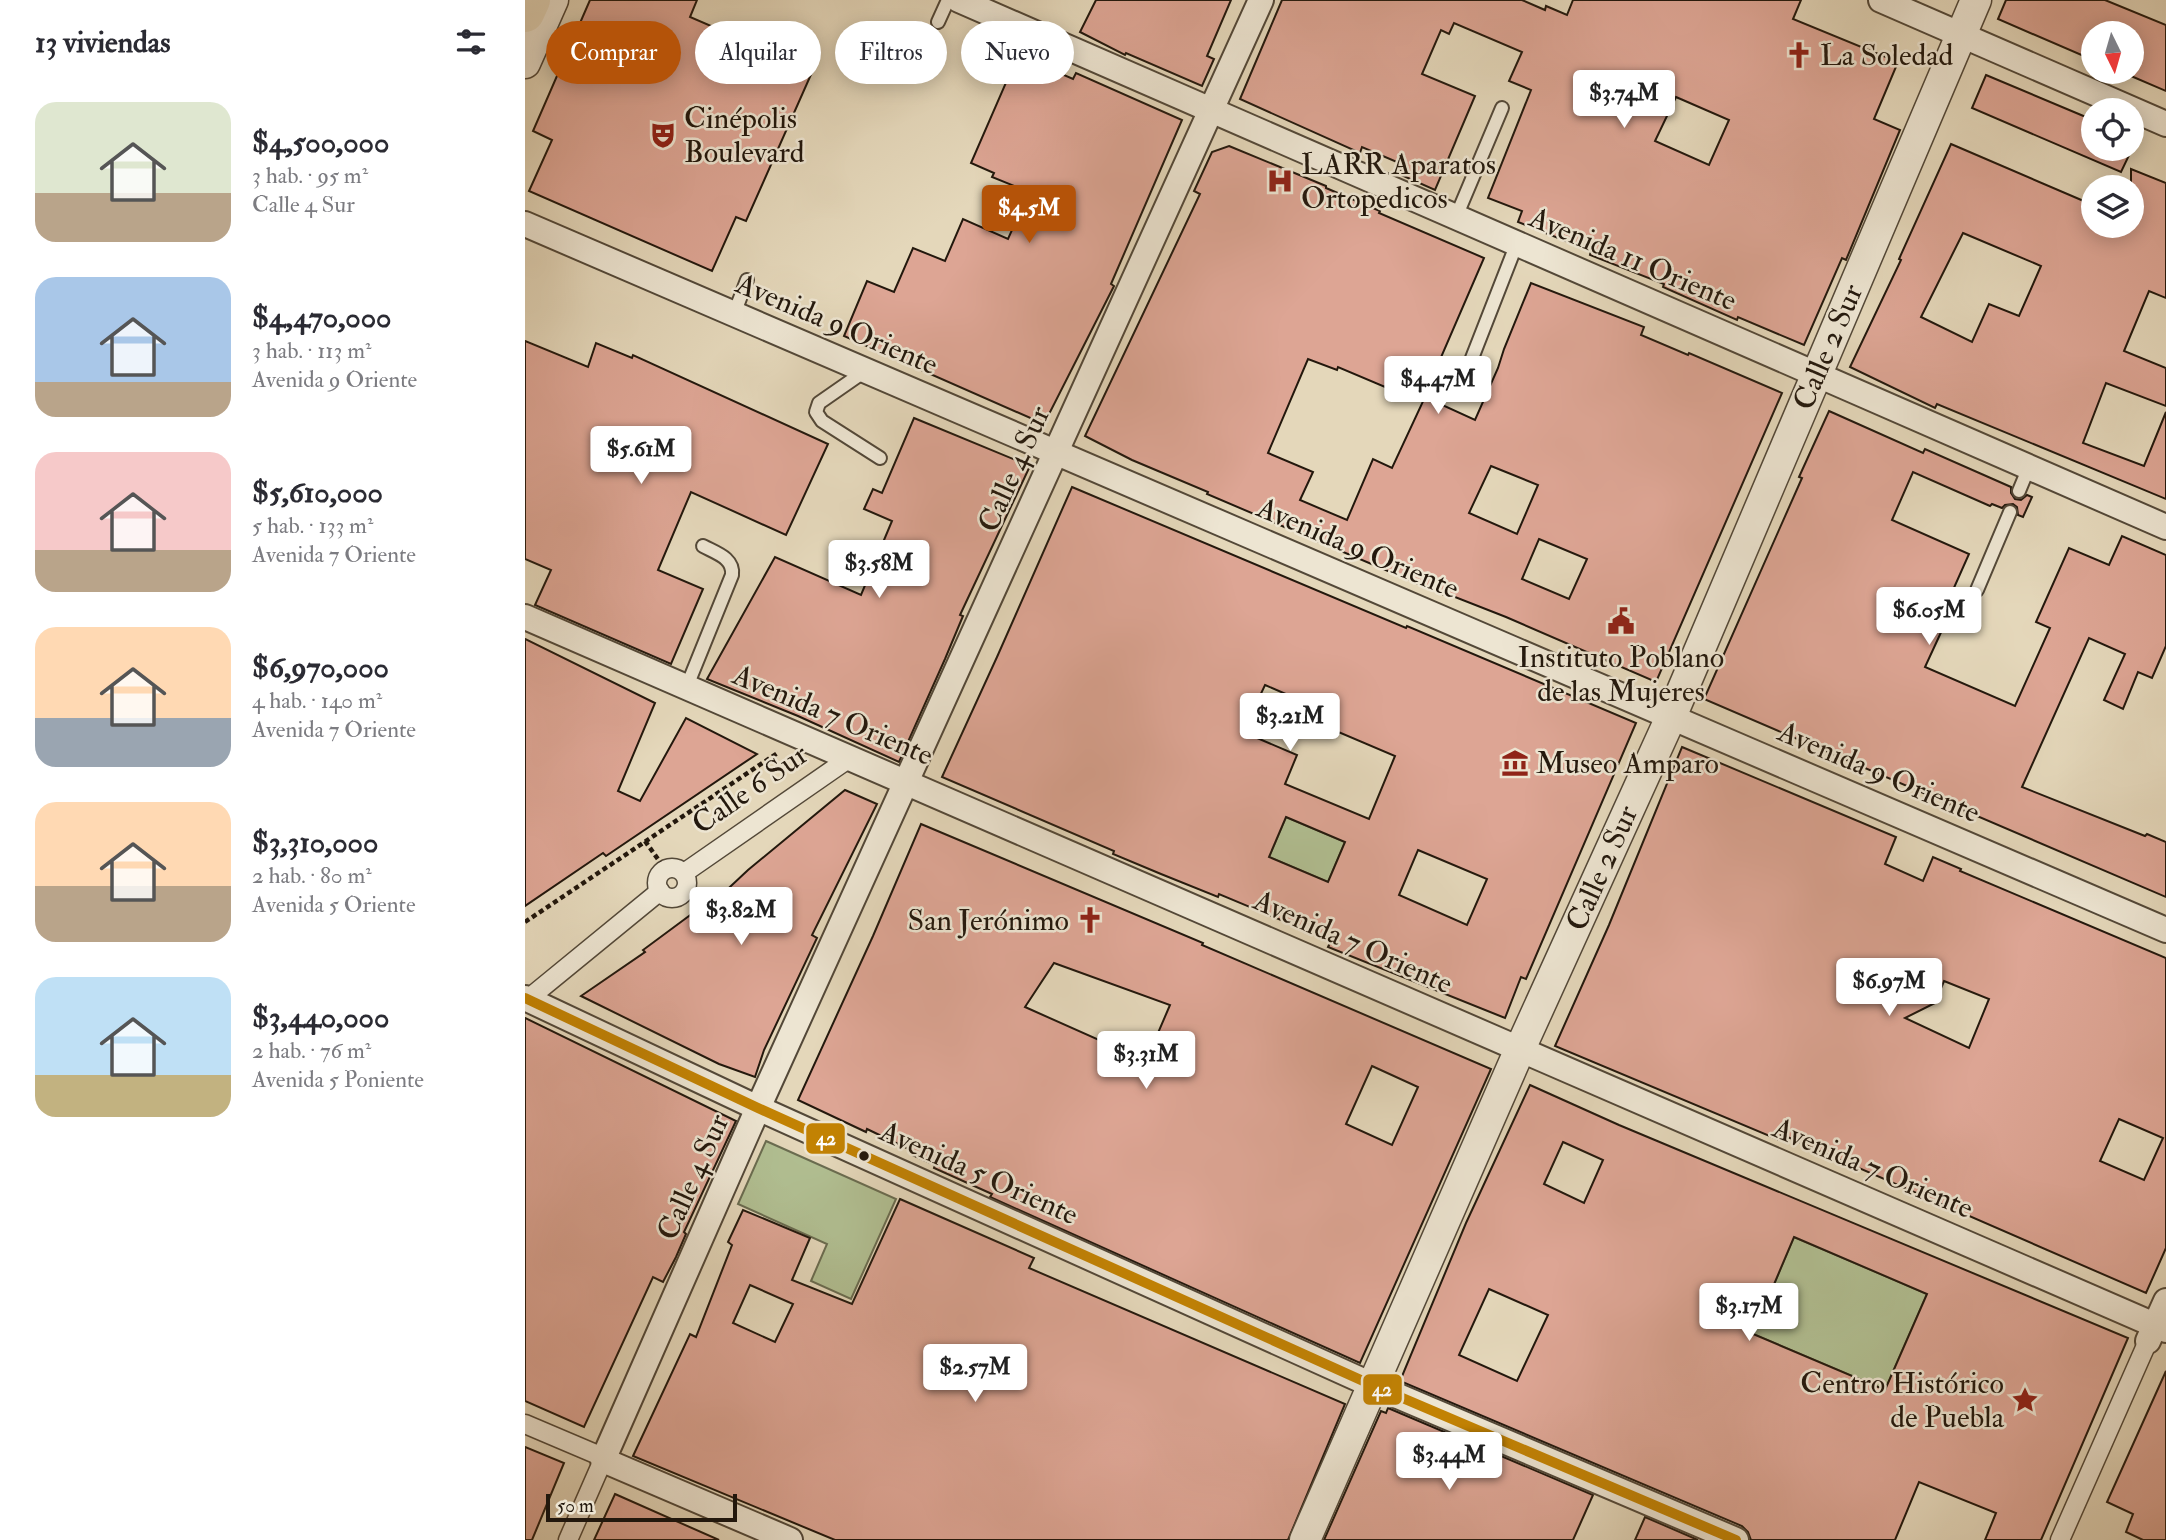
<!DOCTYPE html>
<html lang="es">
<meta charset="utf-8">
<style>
:root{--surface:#fff;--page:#f2f2f3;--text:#2b2b33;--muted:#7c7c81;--accent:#b45309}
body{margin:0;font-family:"IM FELL Double Pica",serif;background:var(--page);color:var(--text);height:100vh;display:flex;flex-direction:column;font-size:26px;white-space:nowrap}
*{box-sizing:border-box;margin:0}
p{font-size:23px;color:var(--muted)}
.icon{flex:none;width:38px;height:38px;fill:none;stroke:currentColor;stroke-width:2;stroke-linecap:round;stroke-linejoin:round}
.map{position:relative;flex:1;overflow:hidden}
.drawer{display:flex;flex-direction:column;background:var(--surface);width:525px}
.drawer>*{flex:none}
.guide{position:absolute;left:21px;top:21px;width:665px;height:63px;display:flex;gap:14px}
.needle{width:46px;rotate:175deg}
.controls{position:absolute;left:1556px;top:21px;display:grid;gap:14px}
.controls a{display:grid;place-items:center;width:63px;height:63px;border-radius:50%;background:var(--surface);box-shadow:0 4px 18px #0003;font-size:35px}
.scale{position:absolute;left:21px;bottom:18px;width:191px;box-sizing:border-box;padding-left:7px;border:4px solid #23180d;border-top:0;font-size:19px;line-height:24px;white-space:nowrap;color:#23180d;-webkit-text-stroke:5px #ede5d2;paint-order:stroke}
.price{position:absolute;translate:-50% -60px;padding:0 16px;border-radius:7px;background:#fff;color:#222;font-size:23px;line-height:46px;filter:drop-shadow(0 2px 4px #0008)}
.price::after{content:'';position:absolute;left:50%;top:42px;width:21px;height:16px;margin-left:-10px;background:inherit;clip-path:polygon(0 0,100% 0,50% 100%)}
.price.on{background:var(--accent);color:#fff}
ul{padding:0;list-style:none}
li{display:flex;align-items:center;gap:21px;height:175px;padding:0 35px}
li span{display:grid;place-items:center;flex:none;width:196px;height:140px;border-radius:21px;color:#555}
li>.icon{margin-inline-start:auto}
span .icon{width:84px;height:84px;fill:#fffc;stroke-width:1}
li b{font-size:30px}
h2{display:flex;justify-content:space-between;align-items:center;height:84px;padding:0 35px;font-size:30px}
.pill{padding:0 24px;border-radius:32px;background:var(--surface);box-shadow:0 4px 18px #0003;font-size:24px;line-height:63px}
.pill.on{background:var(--accent);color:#fff}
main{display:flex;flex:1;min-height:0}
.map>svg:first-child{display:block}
.green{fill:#b1bf92;stroke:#6a6c50;stroke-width:2}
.building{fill:#dda594;stroke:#23180d;stroke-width:2;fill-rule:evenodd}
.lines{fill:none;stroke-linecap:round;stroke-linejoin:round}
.service-casing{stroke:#534838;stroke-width:16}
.pedestrian-casing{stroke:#534838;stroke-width:21}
.minor-casing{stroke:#534838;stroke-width:28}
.tertiary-casing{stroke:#534838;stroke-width:33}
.primary-casing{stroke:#23180d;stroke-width:42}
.path{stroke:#23180d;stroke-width:4.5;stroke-dasharray:5 3.5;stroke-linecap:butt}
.service{stroke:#ede5d2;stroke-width:12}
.pedestrian{stroke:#ede5d2;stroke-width:18}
.minor{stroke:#ede5d2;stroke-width:24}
.tertiary{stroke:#ede5d2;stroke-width:30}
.primary{stroke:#e4d7ba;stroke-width:38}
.bus-1-casing{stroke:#ede5d2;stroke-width:16}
.bus-1{stroke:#c28203;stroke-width:10}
.bus-dot{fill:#23180d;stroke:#ede5d2;stroke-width:2.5}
.labels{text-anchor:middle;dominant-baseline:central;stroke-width:5;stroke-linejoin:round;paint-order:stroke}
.poi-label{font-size:30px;fill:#23180d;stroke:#ede5d2;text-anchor:start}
.street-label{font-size:30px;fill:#23180d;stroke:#ede5d2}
.line-badge{stroke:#ede5d2;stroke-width:2.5}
.badge-label{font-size:19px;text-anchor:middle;font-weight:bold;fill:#fff}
</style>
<main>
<section class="drawer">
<h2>13 viviendas<svg class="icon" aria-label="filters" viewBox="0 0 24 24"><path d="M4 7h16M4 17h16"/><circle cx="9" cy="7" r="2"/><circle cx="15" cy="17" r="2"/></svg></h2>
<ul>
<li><span style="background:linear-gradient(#dfe7d0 65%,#b9a48a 0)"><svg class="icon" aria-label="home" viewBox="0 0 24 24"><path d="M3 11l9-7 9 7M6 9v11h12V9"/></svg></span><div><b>$4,500,000</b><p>3 hab. · 95 m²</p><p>Calle 4 Sur</p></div></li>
<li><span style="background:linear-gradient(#a9c7e8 75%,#b9a48a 0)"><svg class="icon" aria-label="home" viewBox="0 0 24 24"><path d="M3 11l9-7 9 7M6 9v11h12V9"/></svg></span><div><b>$4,470,000</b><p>3 hab. · 113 m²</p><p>Avenida 9 Oriente</p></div></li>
<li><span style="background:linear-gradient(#f6c9c9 70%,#b9a48a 0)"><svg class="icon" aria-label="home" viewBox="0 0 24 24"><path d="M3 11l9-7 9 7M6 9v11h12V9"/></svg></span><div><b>$5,610,000</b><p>5 hab. · 133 m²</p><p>Avenida 7 Oriente</p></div></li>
<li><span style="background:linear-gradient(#ffd9b3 65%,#9aa5b1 0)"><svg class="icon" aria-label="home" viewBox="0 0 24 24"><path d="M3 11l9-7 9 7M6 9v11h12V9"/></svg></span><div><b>$6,970,000</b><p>4 hab. · 140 m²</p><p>Avenida 7 Oriente</p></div></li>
<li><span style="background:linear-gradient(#ffd9b3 60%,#b9a48a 0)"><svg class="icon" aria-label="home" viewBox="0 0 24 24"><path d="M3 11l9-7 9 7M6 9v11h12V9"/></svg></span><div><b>$3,310,000</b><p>2 hab. · 80 m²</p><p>Avenida 5 Oriente</p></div></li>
<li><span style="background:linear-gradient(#bfe0f5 70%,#c2b280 0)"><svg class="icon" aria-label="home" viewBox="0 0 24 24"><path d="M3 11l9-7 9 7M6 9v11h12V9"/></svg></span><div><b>$3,440,000</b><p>2 hab. · 76 m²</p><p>Avenida 5 Poniente</p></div></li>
</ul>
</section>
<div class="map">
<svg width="1641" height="1540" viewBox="0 0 1641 1540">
<rect width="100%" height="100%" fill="#e4d7ba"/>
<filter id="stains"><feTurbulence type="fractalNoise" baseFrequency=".00286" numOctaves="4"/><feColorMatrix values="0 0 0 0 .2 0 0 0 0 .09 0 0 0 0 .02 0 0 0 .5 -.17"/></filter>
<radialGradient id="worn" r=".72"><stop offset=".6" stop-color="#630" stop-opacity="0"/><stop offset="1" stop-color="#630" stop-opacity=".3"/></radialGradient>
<g class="green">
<polygon points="761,817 820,842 803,882 744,857"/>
<polygon points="241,1141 371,1199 326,1299 286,1281 302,1244 213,1204"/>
<polygon points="1269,1237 1402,1294 1360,1390 1228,1334"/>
</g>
<g class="building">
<polygon points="65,0 172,0 165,17 288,70 221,221 211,217 187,271 4,191 27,140 8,131"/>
<polygon points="571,0 706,0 682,56 689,59 677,86 601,53 600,55 555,32"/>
<path d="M757,0H997L1020,10L1021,6L1042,15L1048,0H1276L1268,19L1373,62L1349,119L1375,130L1321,260L1317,258L1279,345L1213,317L1212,320L1138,287L1139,284L1065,255L1066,251L993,222L997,211L963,198L1006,90L984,81L997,52L929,23L924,34L916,30L897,74L950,96L910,190L874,174L879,165L837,147L835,153L715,99ZM1151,97L1204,120L1184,165L1130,141Z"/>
<polygon points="1481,0 1580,0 1641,25 1641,91 1606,76 1606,33 1568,33 1568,60 1473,19"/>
<polygon points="493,55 548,79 551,73 657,120 586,284 589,286 519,424 319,336 342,281 369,292 388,248 420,261 438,219 483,239 504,192 467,177 469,173 446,163"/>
<polygon points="1461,75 1568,120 1568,149 1607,149 1596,172 1447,108"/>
<path d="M1426,144L1568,205V226H1606V169L1641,183V298L1624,291L1599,351L1641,368V406L1581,383L1558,443L1619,466L1641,412V499L1412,404L1410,408L1325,367L1376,260L1374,259ZM1438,233L1516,266L1494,316L1464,304L1447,342L1396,317Z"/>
<path d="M704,146L801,186V188L855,211L854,213L959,258L898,399L862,383L860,387L813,367L812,370L783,359L743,453L788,472L775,500L822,520L848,459L867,468L900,397L950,420L973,368L979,349L1006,283L1119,327L1116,335L1163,355L1164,353L1257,393L1131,682L981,617L925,595L924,597L682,494L683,492L607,460L560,436L675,194L669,191L687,152ZM966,466L1013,485L992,534L944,513ZM1014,539L1062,559L1044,599L997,579Z"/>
<polygon points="0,341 63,367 71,343 107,358 108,355 303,444 261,535 166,492 133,570 178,589 146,664 10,605 26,570 0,559"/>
<polygon points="1304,411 1398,453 1400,449 1486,487 1486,493 1490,499 1496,500 1502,495 1507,497 1498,517 1493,515 1492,507 1488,504 1480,505 1477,508 1467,504 1465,506 1388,472 1367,520 1444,554 1412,626 1418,628 1400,667 1490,706 1525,628 1511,622 1544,548 1584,565 1597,536 1641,555 1641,646 1627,678 1613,672 1598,709 1579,700 1600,654 1564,638 1497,787 1620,836 1622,834 1641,842 1641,897 1179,699 1277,478 1274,477"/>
<polygon points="389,418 505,466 435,615 438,616 420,659 374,762 273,716 182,679 250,557 336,595 367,521 339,509 348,489 357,493"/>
<path d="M547,487L881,628L882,626L1111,723L1001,979L996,977L980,1018L803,947L806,941L694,894L693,897L636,874L588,854L589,851L417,777L472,657ZM740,685L777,701L771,714L870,756L844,819L760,784L772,755L718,732ZM761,817L820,842L803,882L744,857ZM893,850L962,879L942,925L874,895Z"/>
<polygon points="0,639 130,703 93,791 115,801 161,718 232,754 81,856 78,853 0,906"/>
<path d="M1157,747L1371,837L1360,864L1398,881L1408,857L1436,869L1435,871L1641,958V1248L1621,1293L1256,1134L1254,1140L1030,1046L1084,925ZM1419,981L1464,999L1444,1048L1380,1018L1410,1003ZM1594,1119L1638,1138L1619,1180L1575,1161Z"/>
<polygon points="320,790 352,804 287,935 292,938 239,1050 230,1077 194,1064 56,996 120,952 118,950 187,899 190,901 223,870"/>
<path d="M396,824L678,943L677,945L966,1069L835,1363L465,1197L467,1194L409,1168L410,1165L387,1155L388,1151L342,1129L341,1132L273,1100L348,936ZM529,963L645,1005L621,1061L500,1007ZM847,1066L893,1087L867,1145L821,1124Z"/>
<polygon points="0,1018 211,1121 159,1232 161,1234 151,1257 138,1282 128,1277 59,1427 0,1401"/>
<path d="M1005,1085L1094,1125L1603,1338L1516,1540H1460L1471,1513L1394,1482L1370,1540H1226L1223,1532L1217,1526L875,1381L941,1223ZM1038,1142L1078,1160L1059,1203L1019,1184ZM1269,1237L1402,1294L1360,1390L1228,1334ZM964,1289L1023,1315L992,1381L934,1355Z"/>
<path d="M375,1199L509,1258L504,1268L820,1404L763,1540H310L108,1456L165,1334L171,1337L207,1245L203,1242L218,1210L285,1238L267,1280L327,1304ZM225,1285L268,1304L250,1342L208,1323Z"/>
<polygon points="1641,1371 1641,1540 1618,1540 1601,1532 1608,1514 1582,1502"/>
<polygon points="863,1408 1068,1495 1048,1540 799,1540 856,1411 861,1413"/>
<polygon points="0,1447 39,1463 7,1540 0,1540"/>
<polygon points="90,1494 194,1540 69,1540"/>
<polygon points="1120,1517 1173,1540 1110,1540"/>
</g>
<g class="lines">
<defs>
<g id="service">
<polyline points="413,22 423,0"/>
<polyline points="931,217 977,108"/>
<polyline points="209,314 222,280"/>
<polyline points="340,371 294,403 291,412 297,421 355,458"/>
<polyline points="933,394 992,243"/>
<polyline points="1494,491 1504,467"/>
<polyline points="1452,590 1485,512"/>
<path d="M162,686L207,575C209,558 191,553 178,546"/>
</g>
<g id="pedestrian">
<circle cx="147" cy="883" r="15"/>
<polyline points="159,873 326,757"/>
<polyline points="3,999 135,891"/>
<polyline points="0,1424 73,1455 78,1460 43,1540"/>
<polyline points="1535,1540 1623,1341"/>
</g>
<g id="minor">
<polyline points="434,0 1641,527"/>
<polyline points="1356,0 1641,124"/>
<polyline points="0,224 1641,930"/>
<polyline points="0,617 1641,1330"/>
<polyline points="0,998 233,1108 847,1385 1211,1540"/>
<polyline points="1623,1341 1641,1301"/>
<polyline points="265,1540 78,1460 233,1108 736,0"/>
</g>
<g id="tertiary">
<polyline points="0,63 28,0"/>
<polyline points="780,1540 995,1049 1146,717 1451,0"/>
</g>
<polyline id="primary" points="0,13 6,0"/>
</defs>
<use href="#service" class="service-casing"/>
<use href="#pedestrian" class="pedestrian-casing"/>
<use href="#minor" class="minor-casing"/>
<use href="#tertiary" class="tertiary-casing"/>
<use href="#primary" class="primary-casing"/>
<g class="path">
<polyline points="120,841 140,869"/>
<polyline points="0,922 254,752"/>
</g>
<use href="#service" class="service"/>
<use href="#pedestrian" class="pedestrian"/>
<use href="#minor" class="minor"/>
<use href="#tertiary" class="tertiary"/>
<use href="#primary" class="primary"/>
<defs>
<polyline id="bus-1" points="0,998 233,1108 847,1385 1211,1540"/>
</defs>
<use href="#bus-1" class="bus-1-casing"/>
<use href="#bus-1" class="bus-1"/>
</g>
<defs>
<symbol id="church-bare" viewBox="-9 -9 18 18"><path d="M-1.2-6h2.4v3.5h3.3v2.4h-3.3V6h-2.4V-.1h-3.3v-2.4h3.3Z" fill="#8f2418" stroke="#ede5d2" stroke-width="2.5" paint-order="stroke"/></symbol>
<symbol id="theatre-bare" viewBox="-9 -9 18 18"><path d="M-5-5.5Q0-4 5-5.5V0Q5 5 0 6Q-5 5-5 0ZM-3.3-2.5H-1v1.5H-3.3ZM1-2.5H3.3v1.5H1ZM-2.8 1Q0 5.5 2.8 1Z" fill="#8f2418" stroke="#ede5d2" stroke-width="2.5" paint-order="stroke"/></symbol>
<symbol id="hospital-bare" viewBox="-9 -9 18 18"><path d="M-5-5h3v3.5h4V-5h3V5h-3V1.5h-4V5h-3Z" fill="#8f2418" stroke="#ede5d2" stroke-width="2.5" paint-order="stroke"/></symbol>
<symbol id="civic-bare" viewBox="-9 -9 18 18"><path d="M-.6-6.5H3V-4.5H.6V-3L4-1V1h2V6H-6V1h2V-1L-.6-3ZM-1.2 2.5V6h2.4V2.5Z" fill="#8f2418" stroke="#ede5d2" stroke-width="2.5" paint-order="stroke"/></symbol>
<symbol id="museum-bare" viewBox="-9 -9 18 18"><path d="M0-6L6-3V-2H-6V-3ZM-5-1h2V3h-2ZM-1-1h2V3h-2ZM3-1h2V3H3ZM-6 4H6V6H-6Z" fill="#8f2418" stroke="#ede5d2" stroke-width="2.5" paint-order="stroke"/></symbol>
<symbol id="sight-bare" viewBox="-9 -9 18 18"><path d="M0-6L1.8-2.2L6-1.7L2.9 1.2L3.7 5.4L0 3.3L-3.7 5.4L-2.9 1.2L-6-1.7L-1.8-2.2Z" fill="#8f2418" stroke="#ede5d2" stroke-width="2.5" paint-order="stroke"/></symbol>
</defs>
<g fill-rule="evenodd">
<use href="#church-bare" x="1255" y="36" width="38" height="38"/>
<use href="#theatre-bare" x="119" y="116" width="38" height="38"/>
<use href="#hospital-bare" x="736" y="162" width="38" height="38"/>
<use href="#civic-bare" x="1077" y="602" width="38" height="38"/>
<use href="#museum-bare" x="971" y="744" width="38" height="38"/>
<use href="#church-bare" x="546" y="901" width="38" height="38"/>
<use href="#sight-bare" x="1481" y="1381" width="38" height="38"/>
</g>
<circle class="bus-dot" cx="339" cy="1156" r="6"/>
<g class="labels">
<g class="poi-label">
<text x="1295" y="55">La Soledad</text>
<text x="159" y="118">Cinépolis<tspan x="159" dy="34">Boulevard</tspan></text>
<text x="776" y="164">LARR Aparatos<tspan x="776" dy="34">Ortopedicos</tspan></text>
<text x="1096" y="657" text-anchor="middle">Instituto Poblano<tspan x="1096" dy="34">de las Mujeres</tspan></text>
<text x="1011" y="763">Museo Amparo</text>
<text x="544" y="920" text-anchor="end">San Jerónimo</text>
<text x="1479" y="1383" text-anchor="end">Centro Histórico<tspan x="1479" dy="34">de Puebla</tspan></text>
</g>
<g class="street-label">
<text transform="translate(1108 259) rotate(23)">Avenida 11 Oriente</text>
<text transform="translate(312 324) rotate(23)">Avenida 9 Oriente</text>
<text transform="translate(1303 347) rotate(-67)">Calle 2 Sur</text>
<text transform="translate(489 469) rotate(-66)">Calle 4 Sur</text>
<text transform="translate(833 548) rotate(23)">Avenida 9 Oriente</text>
<text transform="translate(308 715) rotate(23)">Avenida 7 Oriente</text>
<text transform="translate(1354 772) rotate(23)">Avenida 9 Oriente</text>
<text transform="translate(225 789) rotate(-35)">Calle 6 Sur</text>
<text transform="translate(1077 868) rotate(-66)">Calle 2 Sur</text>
<text transform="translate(828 942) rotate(24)">Avenida 7 Oriente</text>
<text transform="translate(1348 1168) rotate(23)">Avenida 7 Oriente</text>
<text transform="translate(454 1173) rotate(24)">Avenida 5 Oriente</text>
<text transform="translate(168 1177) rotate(-66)">Calle 4 Sur</text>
</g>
</g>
<g class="line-badge">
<rect x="280" y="1122" width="41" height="33" rx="7" fill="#c28203"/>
<rect x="837" y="1373" width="41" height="33" rx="7" fill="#c28203"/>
</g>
<g class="badge-label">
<text x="301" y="1145">42</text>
<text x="857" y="1396">42</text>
</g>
<rect width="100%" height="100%" filter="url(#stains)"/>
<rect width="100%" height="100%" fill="url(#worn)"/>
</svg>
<div class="controls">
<a><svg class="needle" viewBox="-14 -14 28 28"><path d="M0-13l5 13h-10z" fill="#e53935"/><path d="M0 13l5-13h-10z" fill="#7c7c81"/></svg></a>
<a><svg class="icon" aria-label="locate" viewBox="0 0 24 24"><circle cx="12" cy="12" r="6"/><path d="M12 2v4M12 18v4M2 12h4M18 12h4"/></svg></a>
<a><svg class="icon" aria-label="layers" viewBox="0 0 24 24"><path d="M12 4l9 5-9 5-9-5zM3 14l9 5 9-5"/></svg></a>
</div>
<div class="scale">50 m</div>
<b class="price" style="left:1099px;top:130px">$3.74M</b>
<b class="price on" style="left:504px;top:245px">$4.5M</b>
<b class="price" style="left:913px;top:416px">$4.47M</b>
<b class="price" style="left:116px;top:486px">$5.61M</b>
<b class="price" style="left:354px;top:600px">$3.58M</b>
<b class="price" style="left:1404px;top:647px">$6.05M</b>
<b class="price" style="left:765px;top:753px">$3.21M</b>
<b class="price" style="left:216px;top:947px">$3.82M</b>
<b class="price" style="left:1364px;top:1018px">$6.97M</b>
<b class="price" style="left:621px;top:1091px">$3.31M</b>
<b class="price" style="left:1224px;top:1343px">$3.17M</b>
<b class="price" style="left:450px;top:1404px">$2.57M</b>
<b class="price" style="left:924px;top:1492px">$3.44M</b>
<div class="guide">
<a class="pill on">Comprar</a>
<a class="pill">Alquilar</a>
<a class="pill">Filtros</a>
<a class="pill">Nuevo</a>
</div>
</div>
</main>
